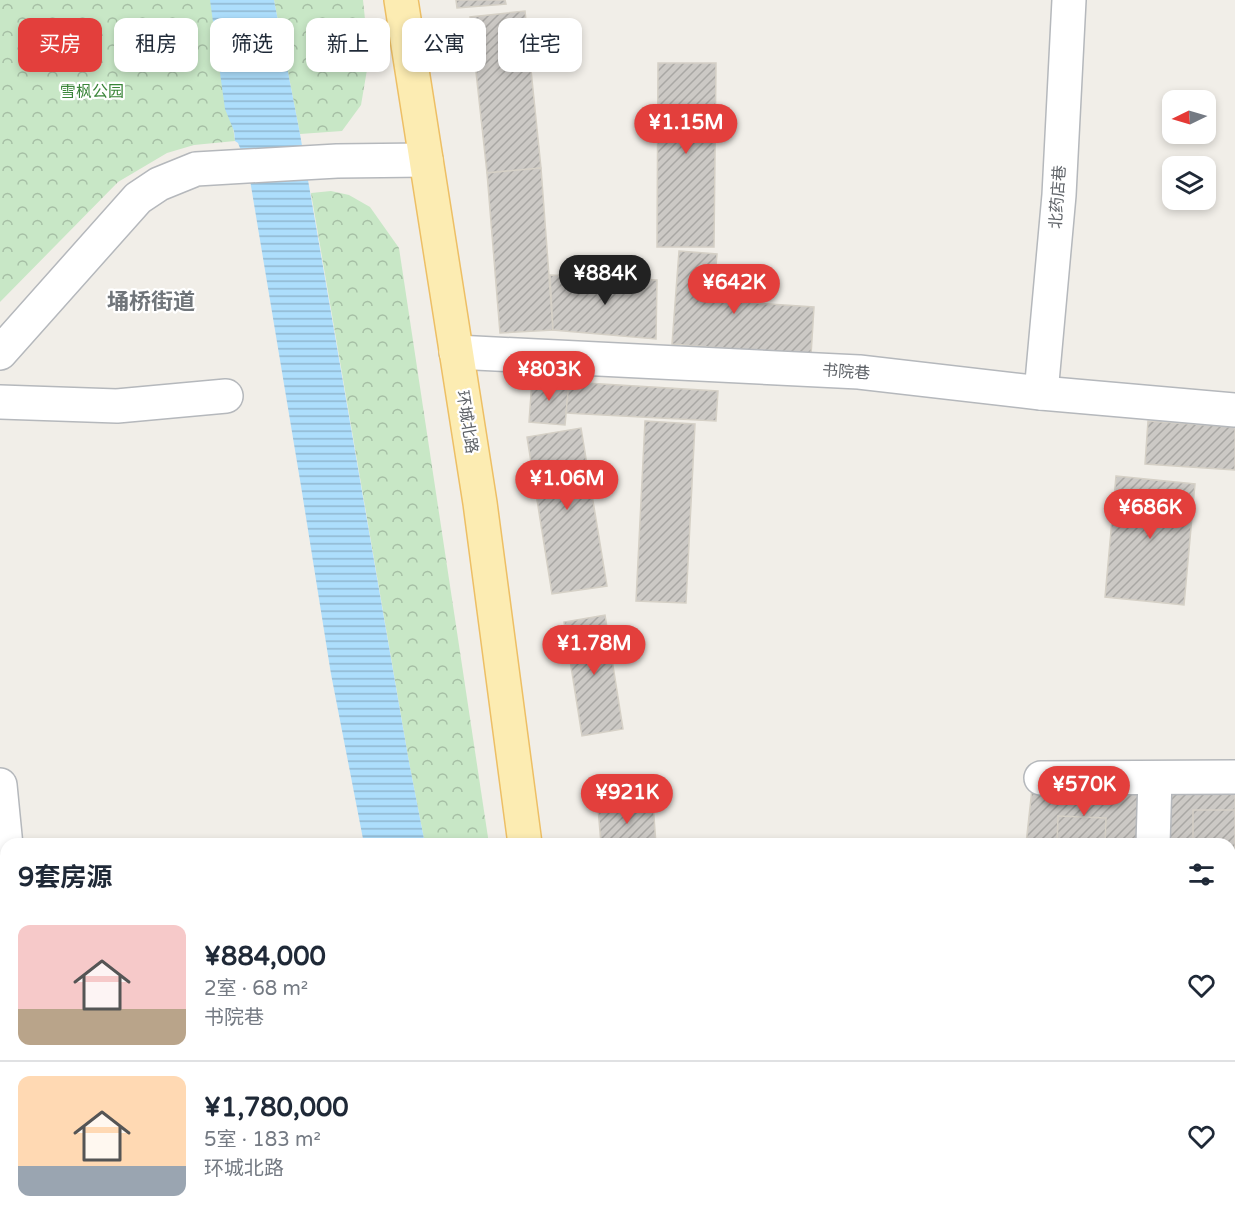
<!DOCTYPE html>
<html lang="zh">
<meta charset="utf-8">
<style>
:root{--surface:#fff;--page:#f6f6f7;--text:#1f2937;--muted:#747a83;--line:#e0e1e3;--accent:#e33f3c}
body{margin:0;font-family:"Varela Round","Noto Sans SC",sans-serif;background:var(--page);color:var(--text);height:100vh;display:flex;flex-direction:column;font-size:22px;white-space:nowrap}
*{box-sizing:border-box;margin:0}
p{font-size:20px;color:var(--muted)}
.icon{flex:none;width:33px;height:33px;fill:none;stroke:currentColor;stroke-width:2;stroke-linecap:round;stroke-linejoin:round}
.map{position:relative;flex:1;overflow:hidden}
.drawer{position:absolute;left:0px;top:838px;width:1236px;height:386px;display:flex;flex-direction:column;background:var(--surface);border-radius:18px 18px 0 0;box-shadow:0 3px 9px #0003}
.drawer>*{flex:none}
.hud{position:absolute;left:18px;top:18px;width:600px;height:54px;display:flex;gap:12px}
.needle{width:39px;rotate:265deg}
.tools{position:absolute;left:1162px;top:90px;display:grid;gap:12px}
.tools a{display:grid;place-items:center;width:54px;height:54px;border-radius:12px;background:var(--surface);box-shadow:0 3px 9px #0003;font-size:30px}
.price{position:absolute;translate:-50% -51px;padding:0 14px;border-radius:21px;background:var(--accent);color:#fff;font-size:20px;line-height:39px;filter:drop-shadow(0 2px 3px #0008)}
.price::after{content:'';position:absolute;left:50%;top:36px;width:18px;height:14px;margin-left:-9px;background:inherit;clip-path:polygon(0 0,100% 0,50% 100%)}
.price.current{background:#222;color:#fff}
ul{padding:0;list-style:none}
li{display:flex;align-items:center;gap:18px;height:150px;padding:0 18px}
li+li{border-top:2px solid var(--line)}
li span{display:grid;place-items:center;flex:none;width:168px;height:120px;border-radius:12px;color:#555}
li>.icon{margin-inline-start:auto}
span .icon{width:72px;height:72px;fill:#fffc;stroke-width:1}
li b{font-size:26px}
h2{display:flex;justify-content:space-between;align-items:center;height:72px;padding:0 18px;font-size:26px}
.tag{padding:0 21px;border-radius:12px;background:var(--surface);box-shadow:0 3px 9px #0003;font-size:21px;line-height:54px}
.tag.current{background:var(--accent);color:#fff}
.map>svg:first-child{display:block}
.park{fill:url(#park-crowns)}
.water{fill:url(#water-rules)}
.building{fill:url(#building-hatch);stroke:#d5d0c6;stroke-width:1.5}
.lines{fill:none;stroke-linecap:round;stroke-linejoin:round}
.minor-casing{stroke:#b5b8bc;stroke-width:36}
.major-casing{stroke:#edbf65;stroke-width:36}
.minor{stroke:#fff;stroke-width:33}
.major{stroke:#fcecb2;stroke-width:33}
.labels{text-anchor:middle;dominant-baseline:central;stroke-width:4.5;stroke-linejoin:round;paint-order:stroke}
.park-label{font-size:16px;fill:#3a8539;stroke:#fff}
.street-label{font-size:16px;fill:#5f6368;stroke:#fff}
.district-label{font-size:22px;font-weight:bold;fill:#70757a;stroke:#fff}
</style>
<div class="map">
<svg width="1235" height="1223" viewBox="0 0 1235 1223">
<defs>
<pattern id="park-crowns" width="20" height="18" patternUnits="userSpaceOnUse" patternTransform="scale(1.5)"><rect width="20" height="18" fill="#c8e7c6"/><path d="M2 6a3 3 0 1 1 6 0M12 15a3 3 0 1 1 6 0" fill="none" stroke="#a6bfa5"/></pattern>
<pattern id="water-rules" width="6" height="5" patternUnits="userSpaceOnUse" patternTransform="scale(1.5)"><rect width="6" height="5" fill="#addefc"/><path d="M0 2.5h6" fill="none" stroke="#90b8d0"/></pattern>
<pattern id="building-hatch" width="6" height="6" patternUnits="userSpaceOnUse" patternTransform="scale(1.5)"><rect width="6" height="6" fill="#ccc9c5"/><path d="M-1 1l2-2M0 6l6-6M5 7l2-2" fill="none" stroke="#a9a7a4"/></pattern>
</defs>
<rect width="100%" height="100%" fill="#f1eee8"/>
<g class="park">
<polygon points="0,0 215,0 235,141 194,145 167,153 118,182 0,302"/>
<polygon points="274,0 363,0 369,58 361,105 342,131 300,134"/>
<polygon points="331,191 349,195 370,207 399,248 489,844 425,844 409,762 311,193"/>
<polygon points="495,1218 548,1218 549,1223 496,1223"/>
</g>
<g class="water">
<polygon points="210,0 274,0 300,134 409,762 425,844 364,844 331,674 301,486 248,168 238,143 235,141 234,131 225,109"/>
<polygon points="430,1218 495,1218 496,1223 431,1223"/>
</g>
<g class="building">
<polygon points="456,0 505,0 506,4 457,8"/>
<polygon points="525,11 541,168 487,173 470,17"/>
<polygon points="658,63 716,63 714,247 657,247"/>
<polygon points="541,168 553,330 500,333 487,173"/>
<polygon points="679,251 717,254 713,300 814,307 811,355 672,344"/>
<polygon points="550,275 657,280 656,339 553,330"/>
<polygon points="532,380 569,382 565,425 529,422"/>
<polygon points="569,382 718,391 716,421 566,413"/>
<polygon points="645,421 695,424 686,603 636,601"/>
<polygon points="1148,421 1235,427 1235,470 1145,464"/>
<polygon points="581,428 607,586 552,594 527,437"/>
<polygon points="1116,476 1195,484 1184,605 1105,597"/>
<polygon points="605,615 623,729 582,736 564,622"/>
<polygon points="1235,784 1235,1136 1230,1136 1230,844 1161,844 1164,787"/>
<polygon points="1032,789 1141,790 1139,844 1026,844"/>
<polygon points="653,804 656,844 601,844 598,808"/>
<polygon points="1193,810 1235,810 1235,1111 1230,1111 1230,844 1193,844"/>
<polygon points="1058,816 1106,818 1105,844 1057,844"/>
<polygon points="1230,1157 1235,1157 1235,1223 1170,1223 1170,1218 1230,1218"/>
<polygon points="1235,1179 1235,1223 1197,1223 1197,1218 1230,1218 1230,1180"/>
<rect x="902" y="1218" width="56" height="5"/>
<rect x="1026" y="1218" width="111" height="5"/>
<polygon points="1046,1218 1102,1218 1102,1223 1047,1223"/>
</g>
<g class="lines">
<defs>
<g id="minor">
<polyline points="456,352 859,372 1041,393 1235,410"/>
<polyline points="0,353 138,198 159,184 196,169 337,161 426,160"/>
<polyline points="1041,393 1059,195 1069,0"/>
<polyline points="0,402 117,406 226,396"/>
<polyline points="1041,778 1235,777"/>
<polyline points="0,785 6,846"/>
<polyline points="1153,844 1155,778"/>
<polyline points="1230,1149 1235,1148"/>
<polyline points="42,1218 42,1223"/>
<polyline points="1150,1218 1151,1223"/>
</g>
<g id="major">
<polyline points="401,0 480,503 525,844"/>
<polyline points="574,1218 574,1223"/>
</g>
</defs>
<use href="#minor" class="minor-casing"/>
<use href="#major" class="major-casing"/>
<use href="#minor" class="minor"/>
<use href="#major" class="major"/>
</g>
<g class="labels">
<g class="park-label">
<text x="92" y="92">雪枫公园</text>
</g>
<g class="street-label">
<text transform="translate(1058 197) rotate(-86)">北药店巷</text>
<text transform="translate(846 372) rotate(4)">书院巷</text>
<text transform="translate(467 422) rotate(81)">环城北路</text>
</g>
<g class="district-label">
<text x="151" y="302">埇桥街道</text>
</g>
</g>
</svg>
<div class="tools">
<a><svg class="needle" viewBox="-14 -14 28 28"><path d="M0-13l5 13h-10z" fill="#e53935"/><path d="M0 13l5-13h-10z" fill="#747a83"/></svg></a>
<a><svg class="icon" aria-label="layers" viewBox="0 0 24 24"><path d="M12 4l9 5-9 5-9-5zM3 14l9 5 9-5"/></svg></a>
</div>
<b class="price" style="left:686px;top:155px">¥1.15M</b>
<b class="price current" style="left:605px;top:306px">¥884K</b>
<b class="price" style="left:734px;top:315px">¥642K</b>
<b class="price" style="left:549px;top:402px">¥803K</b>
<b class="price" style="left:567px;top:511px">¥1.06M</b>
<b class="price" style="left:1150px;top:540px">¥686K</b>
<b class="price" style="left:594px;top:676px">¥1.78M</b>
<b class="price" style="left:1084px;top:817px">¥570K</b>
<b class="price" style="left:627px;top:825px">¥921K</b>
<div class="hud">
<a class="tag current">买房</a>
<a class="tag">租房</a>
<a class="tag">筛选</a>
<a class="tag">新上</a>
<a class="tag">公寓</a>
<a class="tag">住宅</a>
</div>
<section class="drawer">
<h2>9套房源<svg class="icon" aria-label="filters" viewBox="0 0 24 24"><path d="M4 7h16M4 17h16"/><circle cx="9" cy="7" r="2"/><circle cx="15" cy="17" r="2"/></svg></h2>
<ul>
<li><span style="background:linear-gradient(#f6c9c9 70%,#b9a48a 0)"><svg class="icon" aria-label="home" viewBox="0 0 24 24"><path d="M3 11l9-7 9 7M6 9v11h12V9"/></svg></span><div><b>¥884,000</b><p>2室 · 68 m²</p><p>书院巷</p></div><svg class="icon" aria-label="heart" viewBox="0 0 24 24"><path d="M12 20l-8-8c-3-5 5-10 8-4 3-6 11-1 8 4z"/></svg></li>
<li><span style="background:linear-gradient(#ffd9b3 75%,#9aa5b1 0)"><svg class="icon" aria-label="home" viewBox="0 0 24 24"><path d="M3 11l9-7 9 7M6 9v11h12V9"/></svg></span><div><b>¥1,780,000</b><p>5室 · 183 m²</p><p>环城北路</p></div><svg class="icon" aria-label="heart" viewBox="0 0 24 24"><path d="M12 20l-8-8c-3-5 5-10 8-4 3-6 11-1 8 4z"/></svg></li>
</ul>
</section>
</div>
